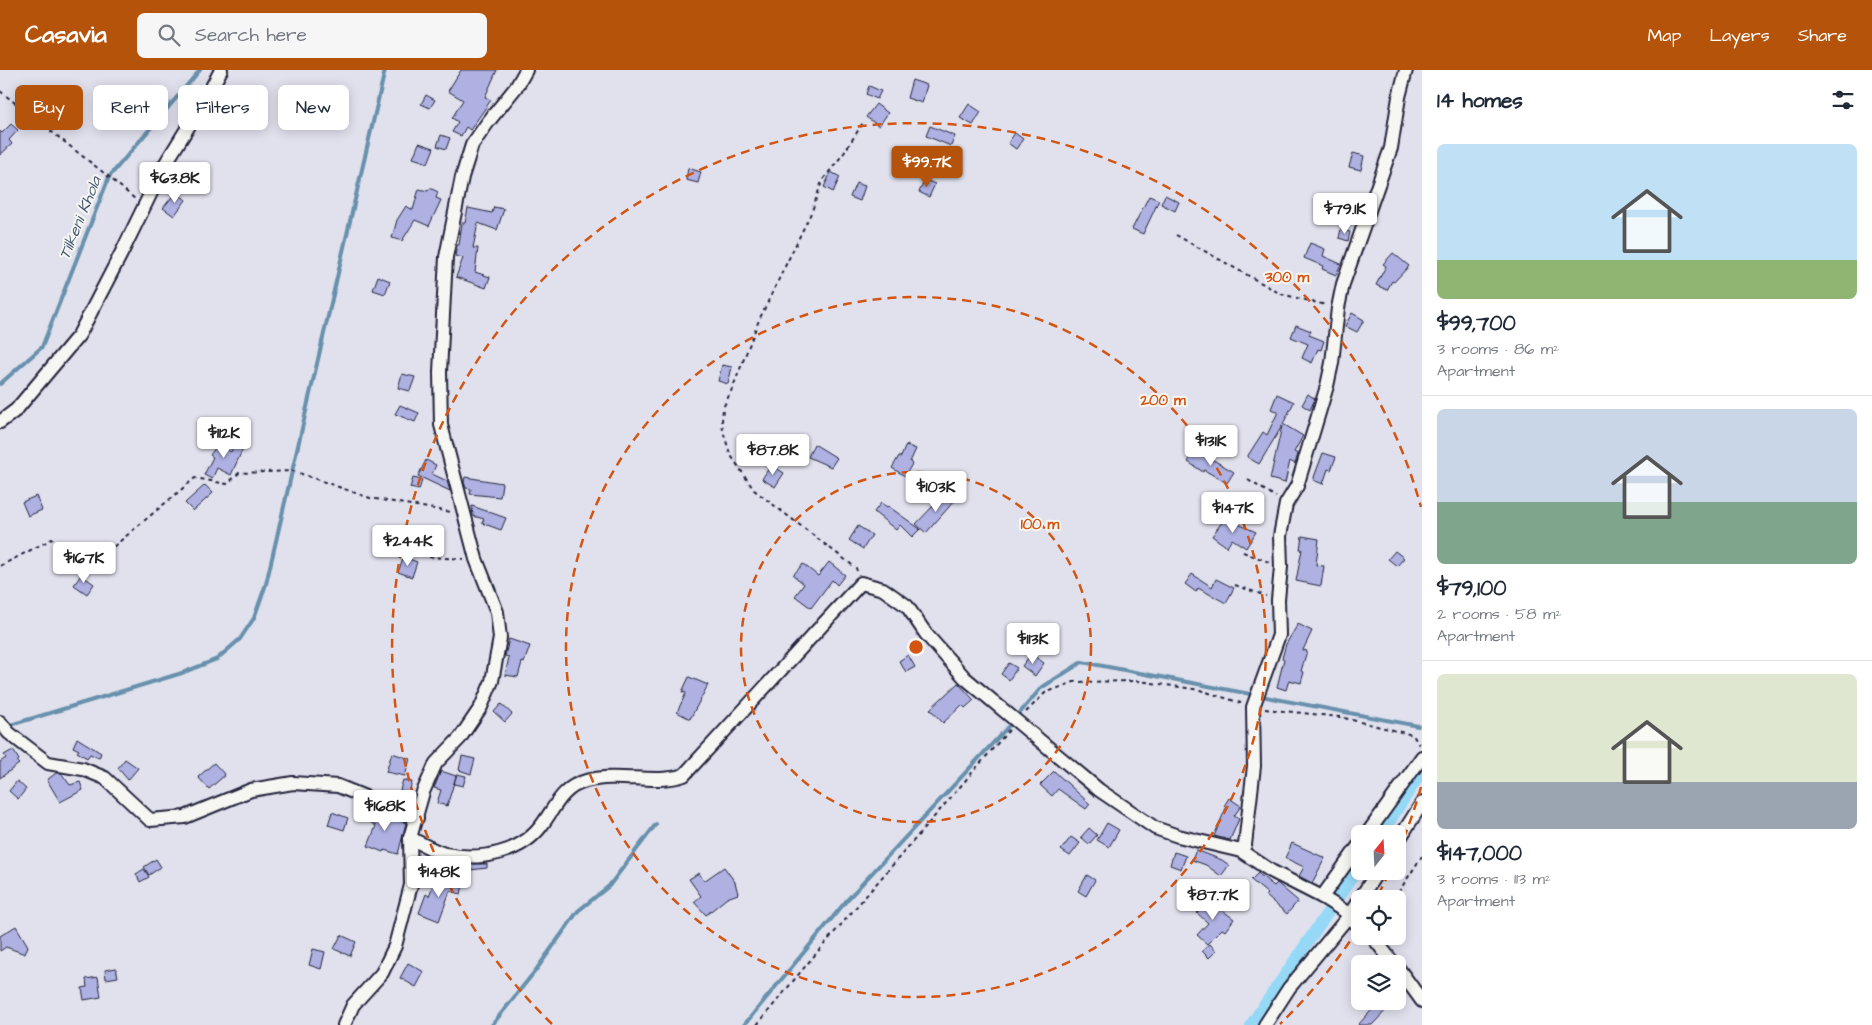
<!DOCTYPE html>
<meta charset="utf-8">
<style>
:root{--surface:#fff;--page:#f6f6f7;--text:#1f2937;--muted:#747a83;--line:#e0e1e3;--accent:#b45309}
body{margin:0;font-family:"Architects Daughter",sans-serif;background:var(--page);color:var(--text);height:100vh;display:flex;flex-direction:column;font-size:19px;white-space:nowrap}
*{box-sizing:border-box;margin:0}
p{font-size:16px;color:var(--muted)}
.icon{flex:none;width:28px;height:28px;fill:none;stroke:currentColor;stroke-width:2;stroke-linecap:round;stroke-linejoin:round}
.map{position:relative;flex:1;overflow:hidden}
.sheet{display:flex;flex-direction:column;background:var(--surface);width:450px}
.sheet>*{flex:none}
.guide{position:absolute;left:15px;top:15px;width:475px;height:45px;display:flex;gap:10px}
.needle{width:32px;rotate:18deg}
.tools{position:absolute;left:1351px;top:755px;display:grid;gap:10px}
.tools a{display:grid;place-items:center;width:55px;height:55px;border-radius:8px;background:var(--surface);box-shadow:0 2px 12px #0003;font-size:25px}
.price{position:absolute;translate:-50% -42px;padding:0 11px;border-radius:5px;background:#fff;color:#222;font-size:16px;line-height:32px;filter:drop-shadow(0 1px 2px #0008)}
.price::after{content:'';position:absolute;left:50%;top:30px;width:15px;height:11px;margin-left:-8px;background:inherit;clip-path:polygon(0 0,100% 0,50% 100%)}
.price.current{background:var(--accent);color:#fff}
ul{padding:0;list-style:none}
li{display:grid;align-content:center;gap:10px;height:265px;padding:0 15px}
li+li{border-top:1px solid var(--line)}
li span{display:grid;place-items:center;height:155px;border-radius:8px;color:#555}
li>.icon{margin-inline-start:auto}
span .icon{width:90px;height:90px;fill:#fffc;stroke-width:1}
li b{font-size:21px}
h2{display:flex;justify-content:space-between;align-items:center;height:60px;padding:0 15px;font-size:21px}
.tag{padding:0 18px;border-radius:8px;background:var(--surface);box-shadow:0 2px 12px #0003;font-size:18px;line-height:45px}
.tag.current{background:var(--accent);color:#fff}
header{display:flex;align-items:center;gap:30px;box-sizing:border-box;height:70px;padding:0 25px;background:var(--accent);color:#fff}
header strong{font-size:24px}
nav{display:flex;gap:28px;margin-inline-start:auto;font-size:18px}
.search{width:350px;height:45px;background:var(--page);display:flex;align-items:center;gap:12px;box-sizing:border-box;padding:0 18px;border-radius:8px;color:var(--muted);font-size:19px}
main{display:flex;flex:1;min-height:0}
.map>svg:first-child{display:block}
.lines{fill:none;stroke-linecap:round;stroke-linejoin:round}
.stream{stroke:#6790ac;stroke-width:4}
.canal{stroke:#95d9f7;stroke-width:12}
.building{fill:#aeb1e2;stroke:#22223b}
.minor-casing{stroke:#22223b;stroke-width:16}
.path{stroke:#22223b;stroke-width:2;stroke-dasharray:4 4;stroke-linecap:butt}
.minor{stroke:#f6f6f2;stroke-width:12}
.ring{fill:none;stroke:#d45411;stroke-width:2.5;stroke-dasharray:9 6}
.labels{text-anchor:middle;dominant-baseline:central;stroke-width:4;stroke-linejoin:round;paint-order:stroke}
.water-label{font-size:16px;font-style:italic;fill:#445973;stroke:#f6f6f2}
.centre{fill:#d45411;stroke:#f6f6f2;stroke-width:2.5}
.ring-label{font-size:15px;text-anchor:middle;font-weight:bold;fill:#d45411;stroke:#f6f6f2;stroke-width:4;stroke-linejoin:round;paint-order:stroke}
</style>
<header>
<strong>Casavia</strong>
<div class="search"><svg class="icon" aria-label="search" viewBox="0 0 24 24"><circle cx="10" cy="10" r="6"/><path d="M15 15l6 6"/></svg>Search here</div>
<nav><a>Map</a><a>Layers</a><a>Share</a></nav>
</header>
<main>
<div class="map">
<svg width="1422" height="955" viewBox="0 0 1422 955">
<rect width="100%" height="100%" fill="#e0e1ed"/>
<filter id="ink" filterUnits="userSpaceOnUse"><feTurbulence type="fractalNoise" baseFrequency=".02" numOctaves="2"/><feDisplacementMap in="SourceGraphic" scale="10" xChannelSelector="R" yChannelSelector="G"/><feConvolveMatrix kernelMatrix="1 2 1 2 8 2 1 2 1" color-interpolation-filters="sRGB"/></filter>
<g filter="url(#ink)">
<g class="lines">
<g class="stream">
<polyline points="0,314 42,277 109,107 200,0"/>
<polyline points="7,656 182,603 217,589 240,569 254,548 266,514 385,0"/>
<polyline points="492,955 536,900 578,841 609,816 656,754"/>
<polyline points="744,955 847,830 1006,659 1041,618 1082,592 1418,656"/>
</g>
<g class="canal">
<polyline points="1381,764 1422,701"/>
<polyline points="1251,955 1360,795"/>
</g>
</g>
<g class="building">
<polygon points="461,0 497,0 485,27 491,30 470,60 466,57 461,66 452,62 458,52 452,48 463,30 448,21"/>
<polygon points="912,10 927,15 922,33 907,28"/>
<polygon points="869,16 881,21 877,29 866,24"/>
<polygon points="426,25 435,30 430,38 421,34"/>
<polygon points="876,34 888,43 879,56 866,47"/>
<polygon points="969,34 981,42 973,55 960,48"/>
<polygon points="11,54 18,60 9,70 12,74 0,85 0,61 2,63"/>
<polygon points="930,56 955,66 951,76 926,66"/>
<polygon points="1015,63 1023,69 1016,79 1008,73"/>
<polygon points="441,65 450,68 446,79 437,76"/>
<polygon points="419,73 434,78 428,93 413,88"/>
<polygon points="1353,83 1364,86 1361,100 1349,97"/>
<polygon points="688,98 701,102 698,113 686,110"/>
<polygon points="831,102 840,107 833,122 824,117"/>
<polygon points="925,110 935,114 929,127 919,122"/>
<polygon points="856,113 865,116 860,131 850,127"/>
<polygon points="430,118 438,122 436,128 441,130 429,156 415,150 402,171 392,168 397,150 406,136 413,140 419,119 428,121"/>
<polygon points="176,122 186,130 174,146 163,138"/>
<polygon points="1165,125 1179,132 1175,141 1161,134"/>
<polygon points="1149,126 1159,130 1143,164 1132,159"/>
<polygon points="1333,126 1348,132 1344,139 1345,140 1351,127 1363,132 1360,141 1356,139 1354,144 1346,141 1357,150 1356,152 1327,140"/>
<polygon points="494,137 504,139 497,160 478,153 473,178 478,178 475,202 490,207 486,218 456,207 463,188 455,186 457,175 459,175 462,153 465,153 468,138 492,143"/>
<polygon points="1341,159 1350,162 1348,171 1339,168"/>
<polygon points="1310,173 1325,179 1323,186 1341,194 1336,205 1322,199 1323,196 1304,188"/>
<polygon points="1393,183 1409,196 1394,212 1392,211 1387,220 1376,215 1386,196 1383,194"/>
<polygon points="378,206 390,211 385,224 373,220"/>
<polygon points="1352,243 1364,250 1357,262 1345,256"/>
<polygon points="1296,255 1311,261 1309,265 1324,271 1321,280 1318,279 1312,293 1302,288 1308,274 1291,267"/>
<polygon points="722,295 732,297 728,314 718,311"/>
<polygon points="402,304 415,307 410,321 398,318"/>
<polygon points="1277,324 1294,332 1283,354 1303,366 1294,382 1298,384 1295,394 1290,391 1285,413 1270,409 1282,356 1259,394 1247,387 1263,362 1267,365 1278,342 1271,339"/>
<polygon points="1308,324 1315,329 1310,340 1302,335"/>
<polygon points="400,335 419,343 415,352 395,344"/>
<polygon points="236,370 245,374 231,405 217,398 212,409 204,405 213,387 210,385 219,373 231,382"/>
<polygon points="814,374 837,388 831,397 808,387"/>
<polygon points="906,375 916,379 910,392 912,394 905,406 892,398 899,386 901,387"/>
<polygon points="1196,380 1234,402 1227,413 1204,400 1203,402 1188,392"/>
<polygon points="1323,383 1336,387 1331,400 1328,399 1323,414 1313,410"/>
<polygon points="426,390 436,395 432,404 447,411 450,421 418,406"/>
<polygon points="771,395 784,403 775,417 762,409"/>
<polygon points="465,407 502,413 500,427 470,424 471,419 466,418 464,412"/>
<polygon points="413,408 422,410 419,420 410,418"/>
<polygon points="205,415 213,423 193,441 185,433"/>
<polygon points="949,422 956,429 926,463 916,454 933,436 934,438"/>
<polygon points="36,426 42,440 28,446 22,432"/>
<polygon points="1236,431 1244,436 1234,451 1226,445"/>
<polygon points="881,433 887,437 888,436 920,459 912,467 900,455 896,460 874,442"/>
<polygon points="472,436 506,448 501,460 482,453 484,449 473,446"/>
<polygon points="1225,448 1256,462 1246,478 1232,469 1227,477 1212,466"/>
<polygon points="858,456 872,465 863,479 849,470"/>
<polygon points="1302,466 1319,469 1316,495 1324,496 1321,516 1296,511 1302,479 1300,479"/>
<polygon points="1395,481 1404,488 1397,496 1388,489"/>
<polygon points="404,487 417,492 412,507 398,502"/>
<polygon points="829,492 845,505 837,515 832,510 811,538 795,526 804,514 793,505 803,494 818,506"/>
<polygon points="1192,504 1212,517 1216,509 1234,518 1226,533 1198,518 1196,522 1185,514"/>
<polygon points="81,505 94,514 87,524 74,515"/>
<polygon points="1298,554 1312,561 1303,580 1307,581 1301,601 1304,602 1301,613 1289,610 1286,620 1277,617 1284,589 1282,588 1286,574"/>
<polygon points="509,569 530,576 524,593 522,592 518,607 505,605 509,587 505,586"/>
<polygon points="1031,584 1044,593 1035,606 1022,596"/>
<polygon points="908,585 915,597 906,602 899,591"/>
<polygon points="1009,593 1017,598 1009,610 1001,604"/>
<polygon points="689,607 708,615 690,649 677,642 686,623 682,622"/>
<polygon points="958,613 974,630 965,638 962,635 943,653 930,639"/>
<polygon points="501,634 512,644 505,652 494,642"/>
<polygon points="77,668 101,683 99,688 90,684 87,688 77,682 79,680 73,677"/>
<polygon points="13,680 19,690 17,692 19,694 0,708 0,692 6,688 4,685"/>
<polygon points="392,683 410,689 405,706 386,702"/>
<polygon points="462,686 475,689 471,704 459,700"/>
<polygon points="125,689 138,698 128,710 118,698"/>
<polygon points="214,693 225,705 209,719 198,707"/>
<polygon points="441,701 456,706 447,736 437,733 441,720 434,718"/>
<polygon points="1054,701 1090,734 1086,739 1058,719 1052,726 1040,715"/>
<polygon points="56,703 61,703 70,715 80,712 83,720 60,732 47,710"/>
<polygon points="457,704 466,706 463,716 454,714"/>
<polygon points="403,710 412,712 409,723 400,720"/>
<polygon points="17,711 26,719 18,729 9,721"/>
<polygon points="1229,728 1241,736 1234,746 1239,749 1230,770 1214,766 1226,738 1224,736"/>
<polygon points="368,737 381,742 379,744 406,753 398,784 384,780 383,782 368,776 376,756 362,747"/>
<polygon points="332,742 348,748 344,760 328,755"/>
<polygon points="1107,753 1119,760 1109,777 1097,770"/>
<polygon points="1089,758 1097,765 1089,774 1081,767"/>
<polygon points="1071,767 1080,773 1070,786 1061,780"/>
<polygon points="1292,773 1325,788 1312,813 1299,806 1304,797 1285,788"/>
<polygon points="1196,780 1222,790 1229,795 1221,806 1206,795 1192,790"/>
<polygon points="1174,782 1186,786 1181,799 1170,795"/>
<polygon points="156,789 161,797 149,805 144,797"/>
<polygon points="469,794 487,794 487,798 470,800"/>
<polygon points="724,797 735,812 738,824 727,828 706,845 694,832 701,826 689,809 699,803 704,811"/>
<polygon points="144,799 149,807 140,812 136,804"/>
<polygon points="1258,803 1274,816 1277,813 1298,831 1287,844 1266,826 1268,824 1251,810"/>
<polygon points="1087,805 1095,810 1086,826 1078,821"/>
<polygon points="453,809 464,811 461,824 450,821 439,851 419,843 426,824 429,826 435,810 451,816"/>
<polygon points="1211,828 1218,834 1216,836 1234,849 1225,861 1222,859 1207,874 1197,865 1208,853 1197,843"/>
<polygon points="16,856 28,876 25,884 6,877 0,881 0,866"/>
<polygon points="341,865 356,872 350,886 334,879"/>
<polygon points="1210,874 1216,881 1209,888 1202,881"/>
<polygon points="313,879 325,882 321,899 309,895"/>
<polygon points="408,893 424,902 416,917 400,908"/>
<polygon points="116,898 118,907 106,909 105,900"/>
<polygon points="98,907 101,927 84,930 82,918 87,917 86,909"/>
<polygon points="1380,931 1389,937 1372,955 1358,955"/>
</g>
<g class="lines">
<defs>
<g id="minor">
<polyline points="0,352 16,340 79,265 123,180 164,96 206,28 221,0"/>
<polyline points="0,652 9,663 48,693 83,699 105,708 150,750 185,747 251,720 293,713 338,716 417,748"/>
<polyline points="1367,764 1422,687"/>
<path d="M410,768C421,773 433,781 445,784C480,791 523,784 544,752C556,735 563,717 586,711C618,702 655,715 684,705L861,513L883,519L907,536L926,564L965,608L1099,720L1155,758L1178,766L1241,781L1271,801L1322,827L1346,842L1348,847L1360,856"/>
<polyline points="1398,771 1422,733"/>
<polyline points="1241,781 1245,775 1254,696 1253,637 1279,565 1278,530 1281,497 1280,466 1286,434 1297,416 1327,316 1332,293 1338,238 1343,214 1391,78 1399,27 1406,0"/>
<polyline points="1322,827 1360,774"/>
<polyline points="1372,866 1394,894"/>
<polyline points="1398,898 1422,931"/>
<polyline points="344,955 353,935 382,903 395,876 411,815 410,768 423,722 436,693 460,668 481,637 492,611 500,568 497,542 476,489 441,355 440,302 446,187 462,107 472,75 488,52 517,16 526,0"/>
<polyline points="1265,955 1289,918 1348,847 1378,801"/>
</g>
</defs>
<use href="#minor" class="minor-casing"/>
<g class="path">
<polyline points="0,21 109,107 135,129"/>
<polyline points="1176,165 1281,224 1326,235"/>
<polyline points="1248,410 1276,427"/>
<polyline points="1243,482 1269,492"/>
<polyline points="429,487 464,489"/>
<polyline points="0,496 52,469 100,488 195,408 227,414 239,403 293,401 370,428 451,442"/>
<polyline points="857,501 856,498 754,420 730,384 723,361 722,351 723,338 733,317 759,250 812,141 822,111 844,83 864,51"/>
<polyline points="1235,515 1266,526"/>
<polyline points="1265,639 1340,647 1413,665 1419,675"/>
<polyline points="1026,642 1045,623 1074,612 1139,611 1200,620 1241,633"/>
<polyline points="1394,829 1422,786"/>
<polyline points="757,955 808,893 1009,660"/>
</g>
<use href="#minor" class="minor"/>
</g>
</g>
<g class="ring">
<circle cx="916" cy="577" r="175"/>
<circle cx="916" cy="577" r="350"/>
<path d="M1421 717A524 524 0 0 1 1398 782M1389 803A524 524 0 0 1 1377 827M1358 859A524 524 0 0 1 1280 954M552 954A524 524 0 1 1 1421 437"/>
</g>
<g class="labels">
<g class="water-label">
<text transform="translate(80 148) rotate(-68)">Tilkeni Khola</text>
</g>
</g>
<circle cx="916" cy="577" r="8" class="centre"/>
<g class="ring-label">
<text x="1287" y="212">300 m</text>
<text x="1163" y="335">200 m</text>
<text x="1040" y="459">100 m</text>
</g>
</svg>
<div class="tools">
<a><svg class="needle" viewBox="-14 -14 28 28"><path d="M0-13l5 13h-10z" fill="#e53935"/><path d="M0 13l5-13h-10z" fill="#747a83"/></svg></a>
<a><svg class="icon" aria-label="locate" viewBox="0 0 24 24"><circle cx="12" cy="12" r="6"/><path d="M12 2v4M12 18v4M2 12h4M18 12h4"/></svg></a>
<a><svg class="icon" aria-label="layers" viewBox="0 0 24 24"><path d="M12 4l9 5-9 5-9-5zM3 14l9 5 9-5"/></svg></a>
</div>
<b class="price current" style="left:927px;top:118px">$99.7K</b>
<b class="price" style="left:175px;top:134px">$63.8K</b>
<b class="price" style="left:1345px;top:165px">$79.1K</b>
<b class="price" style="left:224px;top:389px">$112K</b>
<b class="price" style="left:1211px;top:397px">$131K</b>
<b class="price" style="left:773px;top:406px">$87.8K</b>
<b class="price" style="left:936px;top:443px">$103K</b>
<b class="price" style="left:1233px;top:464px">$147K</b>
<b class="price" style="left:408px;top:497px">$244K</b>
<b class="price" style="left:84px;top:514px">$167K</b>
<b class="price" style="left:1033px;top:595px">$113K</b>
<b class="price" style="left:385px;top:762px">$168K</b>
<b class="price" style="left:439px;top:828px">$148K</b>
<b class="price" style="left:1213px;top:851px">$87.7K</b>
<div class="guide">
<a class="tag current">Buy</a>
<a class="tag">Rent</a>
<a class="tag">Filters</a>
<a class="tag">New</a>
</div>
</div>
<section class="sheet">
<h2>14 homes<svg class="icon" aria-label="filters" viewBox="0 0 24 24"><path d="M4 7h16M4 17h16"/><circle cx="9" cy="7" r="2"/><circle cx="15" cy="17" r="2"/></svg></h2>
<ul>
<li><span style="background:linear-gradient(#bfe0f5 75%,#8fb573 0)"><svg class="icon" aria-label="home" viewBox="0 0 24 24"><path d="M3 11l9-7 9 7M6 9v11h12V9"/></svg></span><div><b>$99,700</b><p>3 rooms · 86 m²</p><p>Apartment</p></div></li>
<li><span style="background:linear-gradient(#c9d6e8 60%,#7fa58c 0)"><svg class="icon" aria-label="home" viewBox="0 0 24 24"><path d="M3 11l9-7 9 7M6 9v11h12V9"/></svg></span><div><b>$79,100</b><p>2 rooms · 58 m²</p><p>Apartment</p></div></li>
<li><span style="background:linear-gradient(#dfe7d0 70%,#9aa5b1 0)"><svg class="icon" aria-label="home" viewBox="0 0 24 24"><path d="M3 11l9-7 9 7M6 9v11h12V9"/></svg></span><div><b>$147,000</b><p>3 rooms · 113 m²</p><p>Apartment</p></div></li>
</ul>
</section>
</main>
